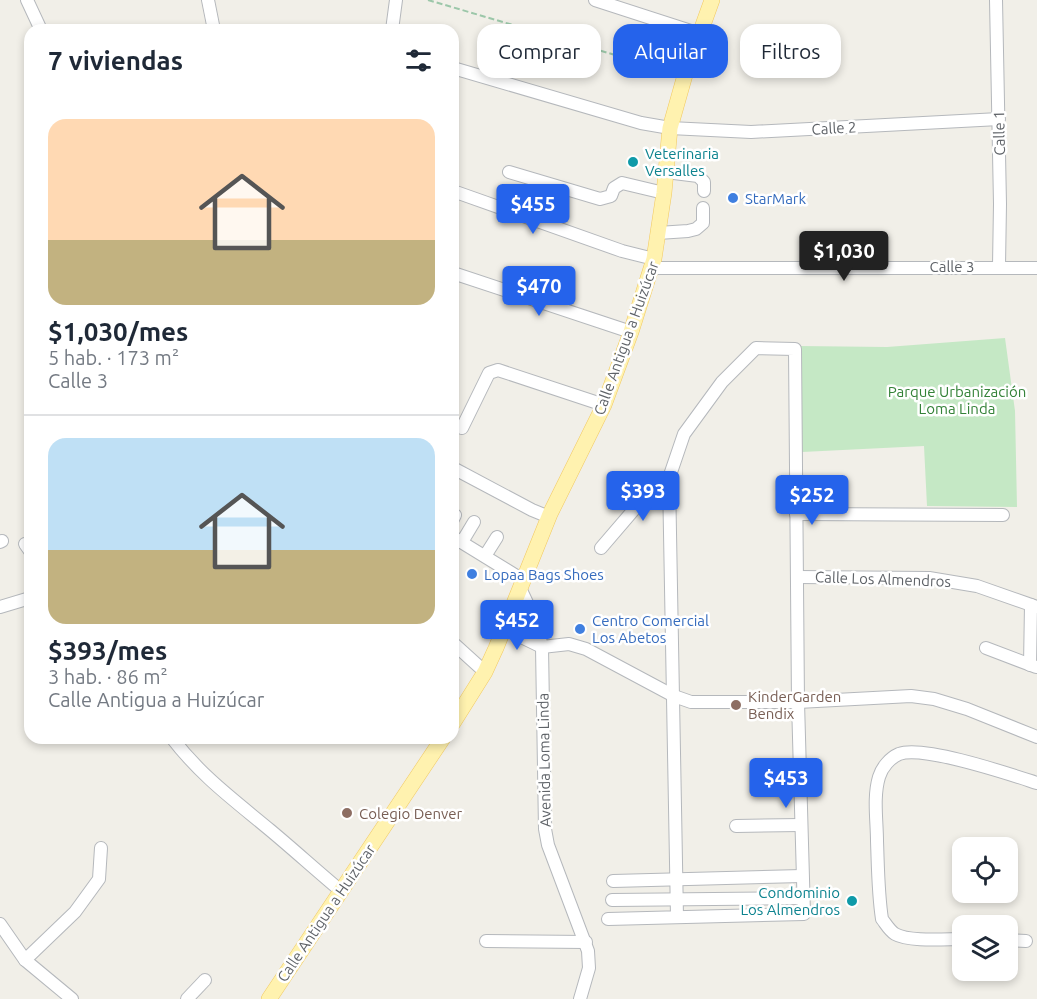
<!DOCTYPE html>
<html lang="es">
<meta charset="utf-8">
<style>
:root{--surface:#fff;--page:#f6f6f7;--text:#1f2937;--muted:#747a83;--line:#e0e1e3;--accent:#2563eb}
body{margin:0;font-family:Ubuntu,sans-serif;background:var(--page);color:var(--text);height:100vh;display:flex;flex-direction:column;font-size:22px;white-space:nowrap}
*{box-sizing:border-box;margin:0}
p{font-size:20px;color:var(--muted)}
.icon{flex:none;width:33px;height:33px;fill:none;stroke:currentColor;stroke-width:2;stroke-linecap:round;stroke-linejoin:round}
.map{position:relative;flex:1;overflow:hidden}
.sheet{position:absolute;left:24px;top:24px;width:435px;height:720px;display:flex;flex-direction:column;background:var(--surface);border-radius:18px;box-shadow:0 3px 9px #0003}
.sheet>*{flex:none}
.guide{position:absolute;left:477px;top:24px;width:470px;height:54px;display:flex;gap:12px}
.controls{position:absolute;left:952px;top:837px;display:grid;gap:12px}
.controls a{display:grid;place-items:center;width:66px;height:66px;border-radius:12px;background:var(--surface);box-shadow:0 3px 9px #0003;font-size:30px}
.price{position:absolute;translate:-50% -51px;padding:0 14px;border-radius:6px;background:var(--accent);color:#fff;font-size:20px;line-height:39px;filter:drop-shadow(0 2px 3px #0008)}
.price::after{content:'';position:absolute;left:50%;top:36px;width:18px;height:14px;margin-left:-9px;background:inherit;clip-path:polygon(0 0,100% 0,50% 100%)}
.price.current{background:#222;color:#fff}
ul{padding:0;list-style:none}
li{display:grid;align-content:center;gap:12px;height:318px;padding:0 24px}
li+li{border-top:2px solid var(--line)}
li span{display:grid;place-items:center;height:186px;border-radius:18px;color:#555}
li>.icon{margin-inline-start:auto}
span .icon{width:108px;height:108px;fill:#fffc;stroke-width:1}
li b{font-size:26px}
h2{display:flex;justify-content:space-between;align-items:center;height:72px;padding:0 24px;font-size:26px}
.tag{padding:0 21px;border-radius:18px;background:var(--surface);box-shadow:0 3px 9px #0003;font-size:21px;line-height:54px}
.tag.current{background:var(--accent);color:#fff}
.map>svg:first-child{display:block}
.green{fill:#c5e8c5}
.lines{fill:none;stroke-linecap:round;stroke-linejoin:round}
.minor-casing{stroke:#b5b8bc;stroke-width:14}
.major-casing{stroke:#f2c960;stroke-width:16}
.path{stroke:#9cc7a9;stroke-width:2;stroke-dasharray:6 3;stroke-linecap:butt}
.minor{stroke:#fff;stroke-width:12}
.major{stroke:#fff2af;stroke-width:15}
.path-bridge{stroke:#9cc7a9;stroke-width:2;stroke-dasharray:6 3;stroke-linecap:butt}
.culture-dot{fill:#0f9aa8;stroke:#fff;stroke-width:2}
.shop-dot{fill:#3f7fe0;stroke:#fff;stroke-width:2}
.education-dot{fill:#8d6e63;stroke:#fff;stroke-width:2}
.labels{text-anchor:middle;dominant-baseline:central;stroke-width:5;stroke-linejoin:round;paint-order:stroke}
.street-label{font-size:15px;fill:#5f6368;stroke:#fff}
.culture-label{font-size:15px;fill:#0d838f;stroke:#fff;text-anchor:start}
.shop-label{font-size:15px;fill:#366cbe;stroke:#fff;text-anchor:start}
.park-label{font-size:15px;fill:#348238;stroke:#fff}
.education-label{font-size:15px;fill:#785e54;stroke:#fff;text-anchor:start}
</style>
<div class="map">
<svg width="1037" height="999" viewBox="0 0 1037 999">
<rect width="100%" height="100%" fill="#f1efe8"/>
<polygon class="green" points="1005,338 1015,411 1017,507 927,506 924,446 802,452 799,346 887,347"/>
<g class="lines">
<defs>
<g id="minor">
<polyline points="27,0 41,30"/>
<polyline points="208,0 214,30"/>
<polyline points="595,0 700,34"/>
<polyline points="996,0 1000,204 999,266"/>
<polyline points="392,30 396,0"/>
<polyline points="453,68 641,123 670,128 751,132 999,119"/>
<polyline points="509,172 600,199 611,196 614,188 622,183 664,193"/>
<polyline points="666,172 698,176 704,182 704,191"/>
<polyline points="453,191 622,251 654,259"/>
<polyline points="658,233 688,231 696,229 703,223 703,208"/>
<polyline points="652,268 1037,268"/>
<polyline points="453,273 631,332"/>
<polyline points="462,428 489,373 498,370 604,405"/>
<polyline points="453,468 532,510 549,517"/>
<polyline points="796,514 1003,515"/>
<polyline points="453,519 455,515"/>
<polyline points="453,537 523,580"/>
<polyline points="0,542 2,541"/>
<polyline points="462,542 474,522"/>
<polyline points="25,544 30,551"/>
<polyline points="601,548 649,492 669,478"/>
<polyline points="485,556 497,537"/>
<polyline points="797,577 929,578 977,586 1037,607"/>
<polyline points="520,588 536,622 542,647 545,829 548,845 588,951 589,968 580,999"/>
<polyline points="0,607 30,598"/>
<polyline points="505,629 542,647 569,644 586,649 674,696 691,702 798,702 911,696 934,699 967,709 1037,737"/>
<polyline points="453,643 485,672"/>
<polyline points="986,648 1036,667"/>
<polyline points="1030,665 1031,605"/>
<path d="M172,738C201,776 234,800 270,830C294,850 317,871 341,891"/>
<polyline points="736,826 801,825"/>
<polyline points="613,881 802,876"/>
<polyline points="612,900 803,898"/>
<polyline points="608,919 804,914 798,702 795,349 756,348 722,382 684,434 669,478 677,917"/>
<polyline points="0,924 25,960 72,999"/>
<path d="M963,939C945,939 909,942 895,934C889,930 886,924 882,919C878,893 878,867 877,841C877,821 873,797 879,777C882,767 890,758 899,754C924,745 1009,774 1037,783"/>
<polyline points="1008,940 1026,941"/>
<polyline points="486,941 586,942"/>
<polyline points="25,960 75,912 99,879 101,848"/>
<polyline points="187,999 205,980"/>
</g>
<g id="major">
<polyline points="453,723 485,672 496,648 550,514 604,405 631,332 654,259 664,193 670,128 685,75 712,0"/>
<polyline points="269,999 443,738"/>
</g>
</defs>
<use href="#minor" class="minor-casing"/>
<use href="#major" class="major-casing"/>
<polyline class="path" points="428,0 673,72"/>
<use href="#minor" class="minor"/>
<use href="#major" class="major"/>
<polyline class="path-bridge" points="681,67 699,72"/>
</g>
<g class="culture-dot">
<circle cx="633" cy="162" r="6"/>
<circle cx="852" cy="901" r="6"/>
</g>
<g class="shop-dot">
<circle cx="733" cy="198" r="6"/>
<circle cx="472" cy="574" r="6"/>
<circle cx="580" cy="629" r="6"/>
</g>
<g class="education-dot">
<circle cx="736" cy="705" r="6"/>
<circle cx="347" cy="813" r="6"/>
</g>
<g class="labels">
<g class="street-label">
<text transform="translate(834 128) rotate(-3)">Calle 2</text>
<text transform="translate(999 133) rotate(-91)">Calle 1</text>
<text x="952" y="266">Calle 3</text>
<text transform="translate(626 338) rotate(-70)">Calle Antigua a Huizúcar</text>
<text transform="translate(883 579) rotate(2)">Calle Los Almendros</text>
<text transform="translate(544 760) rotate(-91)">Avenida Loma Linda</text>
<text transform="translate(326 913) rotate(-56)">Calle Antigua a Huizúcar</text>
</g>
<g class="culture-label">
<text x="645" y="153">Veterinaria<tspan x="645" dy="17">Versalles</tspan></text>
<text x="840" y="892" text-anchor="end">Condominio<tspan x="840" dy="17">Los Almendros</tspan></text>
</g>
<g class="shop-label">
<text x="745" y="198">StarMark</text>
<text x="484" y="574">Lopaa Bags Shoes</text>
<text x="592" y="620">Centro Comercial<tspan x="592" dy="17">Los Abetos</tspan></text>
</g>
<g class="park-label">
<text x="957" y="391">Parque Urbanización<tspan x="957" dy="17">Loma Linda</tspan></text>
</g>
<g class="education-label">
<text x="748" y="696">KinderGarden<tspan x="748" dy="17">Bendix</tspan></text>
<text x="359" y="813">Colegio Denver</text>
</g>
</g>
</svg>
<div class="controls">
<a><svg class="icon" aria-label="locate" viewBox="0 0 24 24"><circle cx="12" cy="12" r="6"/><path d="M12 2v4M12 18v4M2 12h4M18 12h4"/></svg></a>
<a><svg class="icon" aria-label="layers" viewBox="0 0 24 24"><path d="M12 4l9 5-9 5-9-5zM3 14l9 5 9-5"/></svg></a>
</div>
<b class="price" style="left:533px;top:235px">$455</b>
<b class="price current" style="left:844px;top:282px">$1,030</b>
<b class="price" style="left:539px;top:317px">$470</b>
<b class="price" style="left:643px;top:522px">$393</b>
<b class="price" style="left:812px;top:526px">$252</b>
<b class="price" style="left:517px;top:651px">$452</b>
<b class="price" style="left:786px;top:809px">$453</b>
<div class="guide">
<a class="tag">Comprar</a>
<a class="tag current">Alquilar</a>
<a class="tag">Filtros</a>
</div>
<section class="sheet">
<h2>7 viviendas<svg class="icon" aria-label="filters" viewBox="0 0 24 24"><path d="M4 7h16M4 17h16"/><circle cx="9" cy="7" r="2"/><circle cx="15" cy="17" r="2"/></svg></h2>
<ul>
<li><span style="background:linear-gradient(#ffd9b3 65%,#c2b280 0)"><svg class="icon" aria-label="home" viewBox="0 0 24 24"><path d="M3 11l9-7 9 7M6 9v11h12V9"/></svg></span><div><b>$1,030/mes</b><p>5 hab. · 173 m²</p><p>Calle 3</p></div></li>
<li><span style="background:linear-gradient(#bfe0f5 60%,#c2b280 0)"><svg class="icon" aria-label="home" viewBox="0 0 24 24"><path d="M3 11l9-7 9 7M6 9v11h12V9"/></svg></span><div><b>$393/mes</b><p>3 hab. · 86 m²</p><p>Calle Antigua a Huizúcar</p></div></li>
</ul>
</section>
</div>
